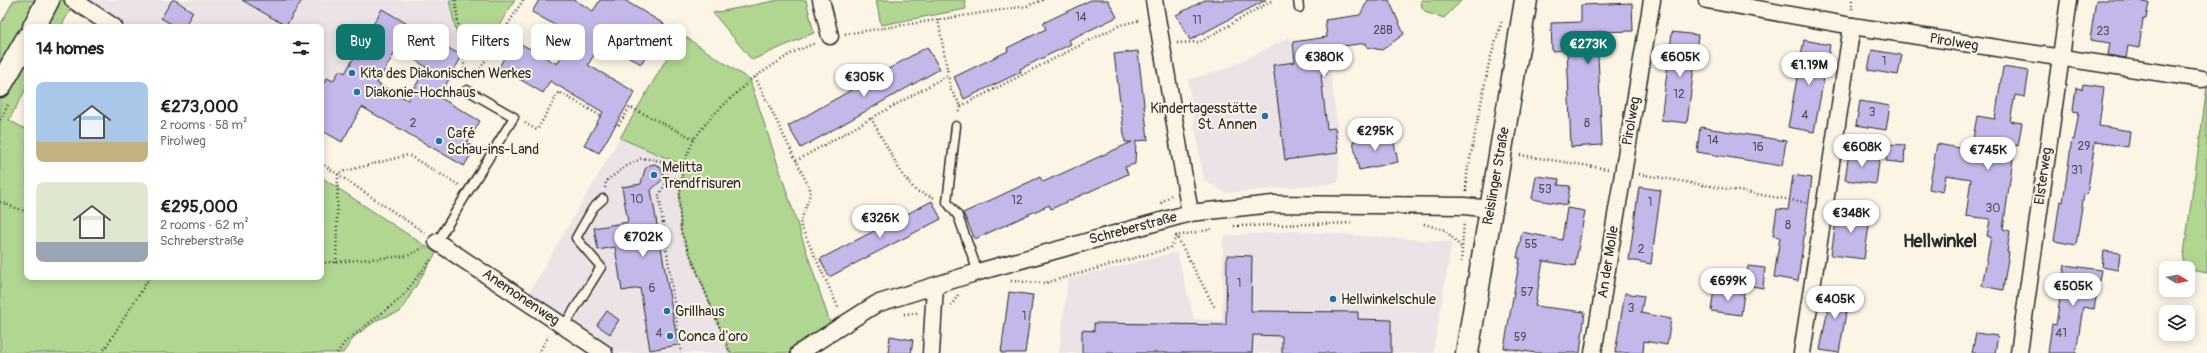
<!DOCTYPE html>
<meta charset="utf-8">
<style>
:root{--surface:#fff;--page:#f6f6f6;--text:#222;--muted:#767676;--accent:#0f766e}
body{margin:0;font-family:Pangolin,sans-serif;background:var(--page);color:var(--text);height:100vh;display:flex;flex-direction:column;font-size:15px;white-space:nowrap}
*{box-sizing:border-box;margin:0}
p{font-size:13px;color:var(--muted)}
.icon{flex:none;width:22px;height:22px;fill:none;stroke:currentColor;stroke-width:2;stroke-linecap:round;stroke-linejoin:round}
.map{position:relative;flex:1;overflow:hidden}
.sheet{position:absolute;left:24px;top:24px;width:300px;height:256px;display:flex;flex-direction:column;background:var(--surface);border-radius:8px;box-shadow:0 2px 10px #0003}
.sheet>*{flex:none}
.guide{position:absolute;left:336px;top:24px;width:380px;height:36px;display:flex;gap:8px}
.needle{width:26px;rotate:100deg}
.tools{position:absolute;left:2159px;top:261px;display:grid;gap:8px}
.tools a{display:grid;place-items:center;width:36px;height:36px;border-radius:8px;background:var(--surface);box-shadow:0 2px 10px #0003;font-size:20px}
.price{position:absolute;translate:-50% -34px;padding:0 9px;border-radius:14px;background:#fff;color:#222;font-size:13px;line-height:26px;filter:drop-shadow(0 1px 2px #0008)}
.price::after{content:'';position:absolute;left:50%;top:24px;width:12px;height:9px;margin-left:-6px;background:inherit;clip-path:polygon(0 0,100% 0,50% 100%)}
.price.active{background:var(--accent);color:#fff}
ul{padding:0;list-style:none}
li{display:flex;align-items:center;gap:12px;height:100px;padding:0 12px}
li span{display:grid;place-items:center;flex:none;width:112px;height:80px;border-radius:8px;color:#555}
li>.icon{margin-inline-start:auto}
span .icon{width:48px;height:48px;fill:#fffc;stroke-width:1}
li b{font-size:17px}
h2{display:flex;justify-content:space-between;align-items:center;height:48px;padding:0 12px;font-size:17px}
.tag{padding:0 14px;border-radius:8px;background:var(--surface);box-shadow:0 2px 10px #0003;font-size:14px;line-height:36px}
.tag.active{background:var(--accent);color:#fff}
.map>svg:first-child{display:block}
.built{fill:#ebe3e6}
.green{fill:#b0d691;stroke:#6e805e}
.building{fill:#c3b8e9;stroke:#2b2b2b;fill-rule:evenodd}
.lines{fill:none;stroke-linecap:round;stroke-linejoin:round}
.lane-casing{stroke:#2b2b2b;stroke-width:11}
.street-casing{stroke:#2b2b2b;stroke-width:19}
.secondary-casing{stroke:#2b2b2b;stroke-width:25}
.path{stroke:#2b2b2b;stroke-width:2.5;stroke-dasharray:1 3;stroke-linecap:butt}
.lane{stroke:#fcf5e5;stroke-width:8}
.street{stroke:#fcf5e5;stroke-width:16}
.secondary{stroke:#fcf5e5;stroke-width:22}
.poi-dot{fill:#1f6fb2;stroke:#fcf5e5;stroke-width:1.5}
.labels{text-anchor:middle;dominant-baseline:central;stroke-width:4;stroke-linejoin:round;paint-order:stroke}
.number-label{font-size:12px;fill:#514e5a}
.street-label{font-size:14px;fill:#2b2b2b;stroke:#fcf5e5}
.poi-label{font-size:14px;fill:#2b2b2b;stroke:#fcf5e5;text-anchor:start}
.district-label{font-size:18px;font-weight:bold;fill:#2b2b2b;stroke:#fcf5e5}
</style>
<div class="map">
<svg width="2207" height="353" viewBox="0 0 2207 353">
<rect width="100%" height="100%" fill="#fcf5e5"/>
<filter id="ink" filterUnits="userSpaceOnUse"><feTurbulence type="fractalNoise" baseFrequency=".025" numOctaves="2"/><feDisplacementMap in="SourceGraphic" scale="8" xChannelSelector="R" yChannelSelector="G"/><feConvolveMatrix kernelMatrix="1 2 1 2 8 2 1 2 1" color-interpolation-filters="sRGB"/></filter>
<g filter="url(#ink)">
<g class="built">
<polygon points="83,0 449,0 462,56 449,79 397,49 342,142 321,130 321,87 324,82 321,80 321,27 123,27"/>
<polygon points="1290,37 1293,42 1327,37 1340,152 1338,183 1226,193 1205,181 1200,160 1188,80 1227,68"/>
<polygon points="620,138 683,165 703,285 730,353 610,353 527,296"/>
<polygon points="1295,231 1452,242 1433,353 1059,353 1068,279 1177,252 1194,319 1222,321 1223,236"/>
</g>
<g class="green">
<polygon points="14,0 68,0 74,3 61,27 27,27 27,87 9,120 27,130 27,277 321,277 321,177 436,253 400,312 379,319 355,336 343,353 0,353 0,25"/>
<polygon points="449,0 515,0 479,57 462,56"/>
<polygon points="779,0 806,0 814,33 752,60 713,13"/>
<polygon points="876,0 965,0 966,9 881,25"/>
<polygon points="1421,0 1462,0 1444,18 1427,13 1422,8"/>
<polygon points="681,34 750,80 833,332 799,353 730,353 681,232 679,201 683,165 620,138"/>
<polygon points="2207,87 2207,273 2182,268"/>
</g>
<g class="building">
<polygon points="172,0 175,0 193,12 184,27 176,27 161,18"/>
<polygon points="242,0 302,0 286,26"/>
<polygon points="539,0 575,0 593,11 600,0 624,0 664,24 641,64 602,41 588,65 635,92 599,153 584,145 603,112 550,81 543,93 499,67 514,40 557,64 574,36 532,12"/>
<polygon points="1091,0 1108,0 1117,17 1069,40 1071,44 1020,69 1021,72 964,99 954,77 1008,51 1007,48 1046,29 1043,23"/>
<polygon points="1205,0 1266,0 1190,40 1176,15"/>
<polygon points="1368,0 1389,0 1404,34 1382,50 1367,47 1366,43 1329,48 1330,58 1324,58 1326,74 1321,75 1327,129 1335,128 1338,153 1285,160 1273,65 1295,62 1293,42 1327,37 1325,20 1360,15"/>
<polygon points="2096,0 2134,0 2149,2 2146,19 2143,19 2139,48 2128,46 2126,58 2108,55 2110,43 2090,40"/>
<polygon points="1632,3 1633,31 1597,32 1602,145 1571,147 1567,50 1552,51 1551,23 1581,22 1581,5"/>
<path d="M382,9L462,56L439,97L480,121L467,143L475,148L464,166L362,107L342,142L321,130V87L327,78L333,81L340,70L345,73ZM397,49L426,67L408,100L377,83Z"/>
<polygon points="1672,32 1698,35 1687,123 1661,120"/>
<polygon points="1804,40 1830,45 1814,132 1788,127"/>
<polygon points="927,47 940,69 801,148 788,126"/>
<polygon points="1872,50 1902,55 1898,75 1868,70"/>
<polygon points="1138,51 1148,140 1136,141 1135,164 1125,167 1128,174 1051,209 1049,205 975,239 963,213 1040,177 1043,182 1132,142 1125,142 1114,54"/>
<polygon points="2003,67 2029,71 2025,97 2015,95 2010,121 2022,123 2018,146 2015,145 2003,229 2010,231 2007,252 2009,252 2003,290 1982,286 1991,237 1987,236 1990,219 1966,216 1971,179 1946,175 1943,192 1929,189 1937,144 1971,150 1977,116 1995,119"/>
<polygon points="2083,84 2104,87 2099,126 2130,131 2128,147 2095,142 2087,195 2084,194 2076,245 2054,241 2060,201 2063,202 2072,139 2074,140 2079,112 2073,111 2076,88 2082,89"/>
<polygon points="1860,101 1890,106 1886,130 1856,125"/>
<polygon points="1700,127 1786,141 1782,166 1697,152"/>
<polygon points="1392,134 1398,162 1359,170 1353,141"/>
<polygon points="1887,144 1905,145 1904,163 1886,161"/>
<polygon points="1849,152 1880,156 1876,184 1845,180"/>
<polygon points="655,164 660,167 664,175 662,180 651,190 678,345 650,350 640,288 622,291 615,247 598,250 594,228 628,222 622,187 641,184 645,169 650,165"/>
<polygon points="1793,175 1812,178 1798,281 1774,277 1780,237 1773,236 1777,209 1788,210"/>
<polygon points="1536,176 1559,179 1558,185 1570,186 1567,205 1532,199"/>
<polygon points="1639,187 1661,190 1651,264 1629,260"/>
<polygon points="932,201 941,219 829,277 820,259"/>
<polygon points="1567,208 1585,211 1575,266 1543,261 1535,306 1585,312 1580,353 1536,353 1504,348 1520,258 1517,258 1522,232 1562,240"/>
<polygon points="1838,208 1871,212 1864,259 1831,255"/>
<polygon points="2104,251 2120,253 2118,270 2102,267"/>
<polygon points="1227,255 1252,256 1251,311 1358,312 1358,319 1391,320 1391,353 1282,353 1282,336 1253,335 1252,353 1082,353 1082,330 1094,331 1094,323 1226,325"/>
<polygon points="2065,265 2101,270 2094,309 2083,307 2076,353 2048,353 2052,324 2056,325"/>
<polygon points="1748,266 1765,268 1763,288 1746,285"/>
<polygon points="1832,287 1850,290 1839,353 1820,350"/>
<polygon points="1714,289 1744,293 1741,315 1711,311"/>
<polygon points="1009,292 1033,295 1025,353 1001,353"/>
<polygon points="1625,293 1644,296 1641,313 1671,319 1667,345 1644,341 1643,353 1615,353"/>
<polygon points="607,311 619,320 610,334 597,325"/>
<polygon points="1976,333 1998,336 1995,353 1972,353"/>
<polygon points="890,336 913,340 911,353 888,353"/>
</g>
<g class="lines">
<defs>
<g id="lane">
<polyline points="1298,0 1299,8"/>
<polyline points="956,126 947,202 958,216 978,272"/>
<polyline points="437,242 514,117 467,90"/>
<polyline points="564,326 601,267 576,238 593,208 603,199"/>
</g>
<g id="street">
<polyline points="73,0 114,27"/>
<polyline points="821,0 830,36"/>
<polyline points="1154,0 1190,213"/>
<polyline points="1707,0 1852,26 2202,79"/>
<polyline points="437,242 604,353"/>
<polyline points="799,353 876,304 978,272 1190,213 1273,204 1465,206 1490,209"/>
<polyline points="931,353 935,287"/>
<polyline points="1593,353 1652,0"/>
<polyline points="1802,353 1852,26"/>
<polyline points="2019,353 2069,0"/>
</g>
<g id="secondary">
<polyline points="34,27 48,0"/>
<polyline points="0,86 27,39"/>
<polyline points="1467,353 1526,0"/>
</g>
</defs>
<use href="#lane" class="lane-casing"/>
<use href="#street" class="street-casing"/>
<use href="#secondary" class="secondary-casing"/>
<g class="path">
<polyline points="455,0 466,79"/>
<polyline points="1852,9 1852,0"/>
<polyline points="938,19 951,90 961,106 959,114"/>
<polyline points="845,34 1027,6 1043,0"/>
<polyline points="1177,43 1200,42 1273,0"/>
<polyline points="755,77 811,191 800,224 839,309"/>
<polyline points="474,79 523,0"/>
<polyline points="961,106 1120,25 1141,20"/>
<polyline points="871,118 902,174 916,191 935,198"/>
<polyline points="0,120 9,103"/>
<polyline points="525,123 537,130 559,92 601,116"/>
<polyline points="615,125 618,126 630,107 694,139"/>
<polyline points="1520,155 1608,169"/>
<polyline points="796,161 948,75"/>
<polyline points="321,163 425,233"/>
<polyline points="1639,174 1809,203"/>
<polyline points="669,177 659,195 681,353"/>
<polyline points="605,188 606,181 625,167 642,158 661,161 669,177 681,180"/>
<polyline points="1466,191 1467,174 1489,63 1502,20"/>
<polyline points="0,202 27,212"/>
<polyline points="1161,203 1171,195"/>
<polyline points="1424,224 1445,230 1462,248"/>
<polyline points="1234,226 1353,223"/>
<polyline points="1176,235 1215,308"/>
<polyline points="1461,262 1464,222"/>
<polyline points="321,263 407,256 423,248"/>
<polyline points="336,263 338,173 408,155 459,185"/>
<polyline points="1011,281 1045,283 1170,248 1177,236 1213,229"/>
<polyline points="951,306 958,295"/>
<polyline points="904,314 917,313"/>
<polyline points="102,353 150,277"/>
<polyline points="337,353 345,342 401,298 432,258"/>
<polyline points="538,353 549,336"/>
<polyline points="730,353 681,232 679,201 683,165 694,139 712,116 750,80 792,53 815,43"/>
</g>
<use href="#lane" class="lane"/>
<use href="#street" class="street"/>
<use href="#secondary" class="secondary"/>
</g>
</g>
<g class="poi-dot">
<circle cx="352" cy="73" r="4"/>
<circle cx="357" cy="92" r="4"/>
<circle cx="1265" cy="116" r="4"/>
<circle cx="439" cy="141" r="4"/>
<circle cx="654" cy="175" r="4"/>
<circle cx="1333" cy="299" r="4"/>
<circle cx="667" cy="311" r="4"/>
<circle cx="670" cy="336" r="4"/>
</g>
<g class="labels">
<g class="number-label">
<text x="1081" y="17">14</text>
<text x="1197" y="20">11</text>
<text x="1383" y="30">28B</text>
<text x="2103" y="31">23</text>
<text x="1884" y="61">1</text>
<text x="1679" y="94">12</text>
<text x="1872" y="112">3</text>
<text x="1805" y="115">4</text>
<text x="413" y="123">2</text>
<text x="1587" y="123">8</text>
<text x="1713" y="140">14</text>
<text x="2084" y="146">29</text>
<text x="1758" y="147">16</text>
<text x="2077" y="170">31</text>
<text x="1545" y="189">53</text>
<text x="637" y="199">10</text>
<text x="1017" y="200">12</text>
<text x="1650" y="202">1</text>
<text x="1993" y="208">30</text>
<text x="1788" y="225">8</text>
<text x="1531" y="244">55</text>
<text x="1641" y="249">2</text>
<text x="1239" y="283">1</text>
<text x="652" y="288">6</text>
<text x="1527" y="292">57</text>
<text x="1631" y="308">3</text>
<text x="1024" y="316">1</text>
<text x="659" y="333">4</text>
<text x="2061" y="333">41</text>
<text x="1520" y="337">59</text>
</g>
<g class="street-label">
<text transform="translate(1954 42) rotate(9)">Pirolweg</text>
<text transform="translate(1631 121) rotate(-80)">Pirolweg</text>
<text transform="translate(1496 176) rotate(-80)">Reislinger Straße</text>
<text transform="translate(2043 176) rotate(-82)">Elsterweg</text>
<text transform="translate(1133 228) rotate(-15)">Schreberstraße</text>
<text transform="translate(1608 262) rotate(-81)">An der Molle</text>
<text transform="translate(521 297) rotate(34)">Anemonenweg</text>
</g>
<g class="poi-label">
<text x="360" y="73">Kita des Diakonischen Werkes</text>
<text x="365" y="92">Diakonie-Hochhaus</text>
<text x="1257" y="108" text-anchor="end">Kindertagesstätte<tspan x="1257" dy="16">St. Annen</tspan></text>
<text x="447" y="133">Café<tspan x="447" dy="16">Schau-ins-Land</tspan></text>
<text x="662" y="167">Melitta<tspan x="662" dy="16">Trendfrisuren</tspan></text>
<text x="1341" y="299">Hellwinkelschule</text>
<text x="675" y="311">Grillhaus</text>
<text x="678" y="336">Conca d'oro</text>
</g>
<g class="district-label">
<text x="1940" y="241">Hellwinkel</text>
</g>
</g>
</svg>
<div class="tools">
<a><svg class="needle" viewBox="-14 -14 28 28"><path d="M0-13l5 13h-10z" fill="#e53935"/><path d="M0 13l5-13h-10z" fill="#767676"/></svg></a>
<a><svg class="icon" aria-label="layers" viewBox="0 0 24 24"><path d="M12 4l9 5-9 5-9-5zM3 14l9 5 9-5"/></svg></a>
</div>
<b class="price active" style="left:1588px;top:65px">€273K</b>
<b class="price" style="left:1324px;top:78px">€380K</b>
<b class="price" style="left:1680px;top:78px">€605K</b>
<b class="price" style="left:1809px;top:86px">€1.19M</b>
<b class="price" style="left:864px;top:98px">€305K</b>
<b class="price" style="left:1375px;top:152px">€295K</b>
<b class="price" style="left:1862px;top:168px">€608K</b>
<b class="price" style="left:1988px;top:171px">€745K</b>
<b class="price" style="left:1851px;top:234px">€348K</b>
<b class="price" style="left:880px;top:239px">€326K</b>
<b class="price" style="left:643px;top:258px">€702K</b>
<b class="price" style="left:1728px;top:302px">€699K</b>
<b class="price" style="left:2073px;top:307px">€505K</b>
<b class="price" style="left:1835px;top:320px">€405K</b>
<div class="guide">
<a class="tag active">Buy</a>
<a class="tag">Rent</a>
<a class="tag">Filters</a>
<a class="tag">New</a>
<a class="tag">Apartment</a>
</div>
<section class="sheet">
<h2>14 homes<svg class="icon" aria-label="filters" viewBox="0 0 24 24"><path d="M4 7h16M4 17h16"/><circle cx="9" cy="7" r="2"/><circle cx="15" cy="17" r="2"/></svg></h2>
<ul>
<li><span style="background:linear-gradient(#a9c7e8 75%,#c2b280 0)"><svg class="icon" aria-label="home" viewBox="0 0 24 24"><path d="M3 11l9-7 9 7M6 9v11h12V9"/></svg></span><div><b>€273,000</b><p>2 rooms · 58 m²</p><p>Pirolweg</p></div></li>
<li><span style="background:linear-gradient(#dfe7d0 75%,#9aa5b1 0)"><svg class="icon" aria-label="home" viewBox="0 0 24 24"><path d="M3 11l9-7 9 7M6 9v11h12V9"/></svg></span><div><b>€295,000</b><p>2 rooms · 62 m²</p><p>Schreberstraße</p></div></li>
</ul>
</section>
</div>
